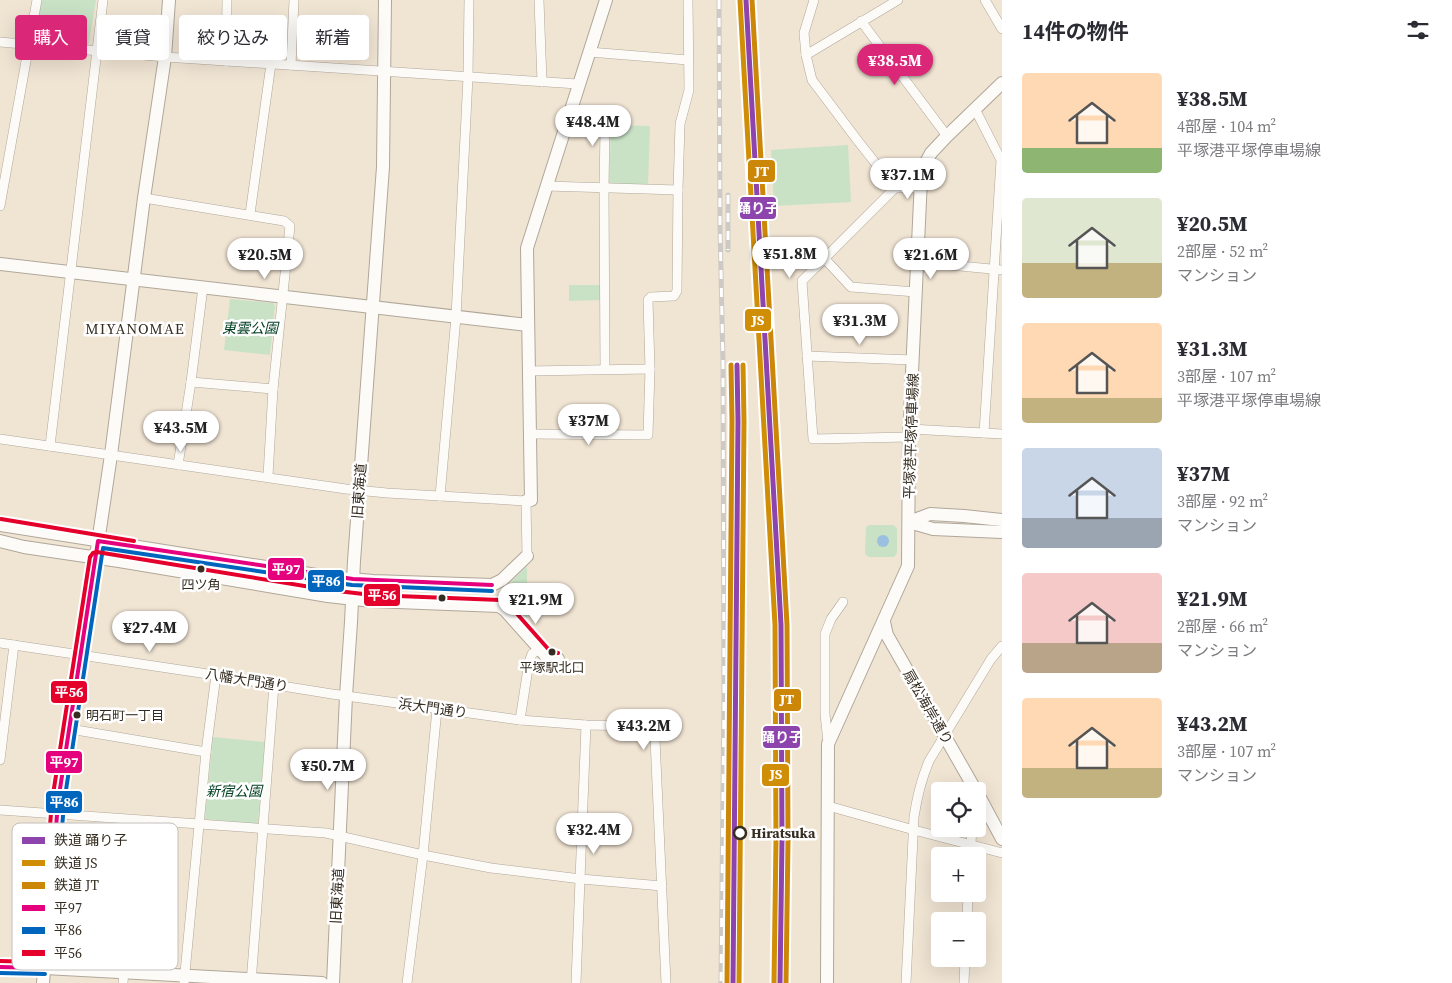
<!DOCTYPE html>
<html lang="ja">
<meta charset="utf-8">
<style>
:root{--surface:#fff;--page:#f7f7f7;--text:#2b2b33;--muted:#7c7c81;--accent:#db2777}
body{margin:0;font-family:"Source Serif 4","Noto Sans JP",serif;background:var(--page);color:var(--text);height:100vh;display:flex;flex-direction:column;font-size:19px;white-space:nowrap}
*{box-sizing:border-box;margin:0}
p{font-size:16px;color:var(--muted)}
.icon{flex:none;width:28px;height:28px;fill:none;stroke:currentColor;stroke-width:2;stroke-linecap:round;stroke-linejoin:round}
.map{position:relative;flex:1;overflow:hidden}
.details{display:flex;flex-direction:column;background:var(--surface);width:450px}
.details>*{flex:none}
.guide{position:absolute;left:15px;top:15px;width:475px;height:45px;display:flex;gap:10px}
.fabs{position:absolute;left:931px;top:782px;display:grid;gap:10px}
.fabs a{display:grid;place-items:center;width:55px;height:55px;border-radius:5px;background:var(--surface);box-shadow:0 5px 20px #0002;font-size:25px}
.price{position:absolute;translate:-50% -42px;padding:0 11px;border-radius:18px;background:#fff;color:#222;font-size:16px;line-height:32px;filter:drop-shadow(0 1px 2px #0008)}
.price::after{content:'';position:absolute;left:50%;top:30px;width:15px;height:11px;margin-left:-8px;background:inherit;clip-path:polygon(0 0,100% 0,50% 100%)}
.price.current{background:var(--accent);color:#fff}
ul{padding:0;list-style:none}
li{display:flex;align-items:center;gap:15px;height:125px;padding:0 20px}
li span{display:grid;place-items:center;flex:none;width:140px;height:100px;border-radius:5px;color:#555}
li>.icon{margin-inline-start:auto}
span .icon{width:60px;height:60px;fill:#fffc;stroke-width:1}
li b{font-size:21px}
h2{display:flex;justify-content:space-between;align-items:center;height:60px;padding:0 20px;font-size:21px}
.chip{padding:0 18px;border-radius:5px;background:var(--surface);box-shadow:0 5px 20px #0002;font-size:18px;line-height:45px}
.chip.current{background:var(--accent);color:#fff}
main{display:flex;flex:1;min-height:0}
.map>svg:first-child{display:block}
.green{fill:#c9e2c6}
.water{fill:#9bbfe0}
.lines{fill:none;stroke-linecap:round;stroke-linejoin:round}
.street-casing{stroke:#b0a79a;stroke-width:10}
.secondary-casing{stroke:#b0a79a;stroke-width:14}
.street{stroke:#fdfbf8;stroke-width:9}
.secondary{stroke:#fdfbf8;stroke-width:12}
.rail-casing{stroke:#cdcac5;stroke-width:5}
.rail{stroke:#fff;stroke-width:3;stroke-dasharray:9;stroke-linecap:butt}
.bus-1-casing{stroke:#fff;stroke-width:8}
.bus-2-casing{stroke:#fff;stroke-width:8}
.bus-3-casing{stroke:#fff;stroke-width:8}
.bus-1{stroke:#e5007d;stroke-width:4}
.bus-2{stroke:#0065bd;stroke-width:4}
.bus-3{stroke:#e4002b;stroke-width:4}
.rail-1-casing{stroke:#fff;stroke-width:9}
.rail-2-casing{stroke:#fff;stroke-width:9}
.rail-3-casing{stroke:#fff;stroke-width:9}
.rail-1{stroke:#8e44ad;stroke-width:5}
.rail-2{stroke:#d08e07;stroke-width:5}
.rail-3{stroke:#cd8708;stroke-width:5}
.bus-dot{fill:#362d21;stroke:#fff;stroke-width:2}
.stop-dot{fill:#fff;stroke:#362d21;stroke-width:2.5}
.labels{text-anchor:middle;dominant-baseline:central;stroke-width:5;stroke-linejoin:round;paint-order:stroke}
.bus-label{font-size:13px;fill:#362d21;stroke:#fff}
.park-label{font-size:14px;font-style:italic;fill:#034023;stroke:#fff}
.street-label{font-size:14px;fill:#362d21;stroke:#fff}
.stop-label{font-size:14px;font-weight:bold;fill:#362d21;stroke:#fff;text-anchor:start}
.neighbourhood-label{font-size:15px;letter-spacing:1px;fill:#362d21;stroke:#fff}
.key{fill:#fff;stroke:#c3c0bc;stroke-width:1}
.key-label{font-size:14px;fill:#362d21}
.line-badge{stroke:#fff;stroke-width:2}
.badge-label{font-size:14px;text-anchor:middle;font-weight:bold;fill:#fff}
</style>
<main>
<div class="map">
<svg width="1002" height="983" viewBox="0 0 1002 983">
<rect width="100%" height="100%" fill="#f0e4d3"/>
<g class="green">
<polygon points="39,0 96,0 88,48 33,41"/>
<polygon points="611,125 650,126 648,186 609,185"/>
<polygon points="848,145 851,202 774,206 771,150"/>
<polygon points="569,285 600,285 600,300 569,301"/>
<polygon points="230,299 273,303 275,306 270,355 224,350"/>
<polygon points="869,525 893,525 897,528 897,553 894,557 869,557 865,554 866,527"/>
<polygon points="526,567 527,568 527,617 526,618 498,592 506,587"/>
<polygon points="213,737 265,742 258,822 256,824 206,819 205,817"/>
</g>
<circle class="water" cx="883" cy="541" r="6"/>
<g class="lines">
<defs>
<g id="street">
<polyline points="539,0 542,82"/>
<polyline points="814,0 804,33 806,55 812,80 858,141 895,188"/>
<polyline points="985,0 1002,29"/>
<polyline points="861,21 947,136"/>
<polyline points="0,42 165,57 578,84"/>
<polyline points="589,52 688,60"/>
<polyline points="806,55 898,0"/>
<polyline points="226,61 227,0"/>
<polyline points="291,65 294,0"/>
<polyline points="975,109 1001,160 984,433"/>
<polyline points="568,116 605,129 604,188 605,369"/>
<polyline points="546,186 678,190"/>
<polyline points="144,198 284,221 290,226 273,389 268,476"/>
<polyline points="0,206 37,0"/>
<polyline points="250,214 271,64"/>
<polyline points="825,259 851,287 916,292"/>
<polyline points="918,262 1002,270"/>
<polyline points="807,356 913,360"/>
<polyline points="528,371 650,369"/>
<polyline points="191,382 273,389"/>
<polyline points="910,429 1002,434"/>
<polyline points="530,434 648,435 650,369 648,300 651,297 674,296 677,291 678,190 680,124 689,90 688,0"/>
<polyline points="909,437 813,439 802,281 895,188 921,188"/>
<polyline points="0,439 346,489 387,493 526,501 527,556"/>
<polyline points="50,446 103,0"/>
<polyline points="178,465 191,382 203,287"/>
<polyline points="440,496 456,317 468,77 469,0"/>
<polyline points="0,643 201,673 332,694 520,720 586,725 640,726 646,728 652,733 655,739 666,983"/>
<polyline points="520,720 529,662 532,654 539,649"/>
<polyline points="70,729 206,752"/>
<polyline points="828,742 825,714 825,634 831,619 843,602"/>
<polyline points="0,760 14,645"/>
<polyline points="828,806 914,830 1002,853"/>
<polyline points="0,810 326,833 423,855 491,868 581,879 662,886"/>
<polyline points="970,856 972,829"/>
<polyline points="967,921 968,894"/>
<polyline points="123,983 135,820"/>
<polyline points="184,983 206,752 216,675"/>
<polyline points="251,983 274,685"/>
<polyline points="407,983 423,855 437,709"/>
<polyline points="576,983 586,725"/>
<path d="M906,983L914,817C917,797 921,780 929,761L991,659L1002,646"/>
<polyline points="964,983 965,959"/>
</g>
<g id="secondary">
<polyline points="0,264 528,325"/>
<polyline points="526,501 531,500 527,248 606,0"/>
<polyline points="909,522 930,514 964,516 1002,520"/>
<polyline points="909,522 933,529 1002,532"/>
<polyline points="0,525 329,577 373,581 492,585 502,580 527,556"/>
<polyline points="0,541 24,547 119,561 328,596 372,601 499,606 505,610 546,656 552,659 558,659"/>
<polyline points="884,622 887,635 976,791"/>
<polyline points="978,794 1002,839"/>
<polyline points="0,967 45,968 322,983"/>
<polyline points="43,983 58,802 80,664 111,455 144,198 165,57 169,0"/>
<polyline points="333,983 346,696 351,622 354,561 383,167 385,0"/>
<polyline points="827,983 828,744 908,566 909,437 921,179 923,168 931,153 947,136 1002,83"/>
</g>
</defs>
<use href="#street" class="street-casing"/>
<use href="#secondary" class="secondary-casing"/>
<use href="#street" class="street"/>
<use href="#secondary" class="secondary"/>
<defs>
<g id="rail">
<polyline points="719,0 720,226 723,363 724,698 721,983"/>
<polyline points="728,195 728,250"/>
</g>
</defs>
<use href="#rail" class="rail-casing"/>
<use href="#rail" class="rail"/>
<defs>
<g id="bus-1">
<polyline points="0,967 45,968"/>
<polyline points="45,968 58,802 98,541 353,579 492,585"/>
</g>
<g id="bus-2">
<polyline points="51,968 64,803 103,548 352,585 492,591"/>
<polyline points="0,973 45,974"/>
</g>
<g id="bus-3">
<polyline points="1,519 134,541"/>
<polyline points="0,961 39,962 52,801 90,557 93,553 97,552 329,590 372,595 500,600 510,606 550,651 558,653"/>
</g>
</defs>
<use href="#bus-1" class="bus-1-casing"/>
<use href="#bus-2" class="bus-2-casing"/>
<use href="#bus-3" class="bus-3-casing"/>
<use href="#bus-1" class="bus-1"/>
<use href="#bus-2" class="bus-2"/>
<use href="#bus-3" class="bus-3"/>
<defs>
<g id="rail-1">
<polyline points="746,0 781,625 782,840 780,983"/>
<polyline points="733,983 738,421 737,365"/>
</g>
<g id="rail-2">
<polyline points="740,0 775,625 776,840 774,983"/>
<polyline points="739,983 744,421 743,365"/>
</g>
<g id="rail-3">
<polyline points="752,0 787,625 788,840 786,983"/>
<polyline points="727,983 732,421 731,365"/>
</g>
</defs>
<use href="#rail-1" class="rail-1-casing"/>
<use href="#rail-2" class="rail-2-casing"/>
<use href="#rail-3" class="rail-3-casing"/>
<use href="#rail-1" class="rail-1"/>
<use href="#rail-2" class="rail-2"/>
<use href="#rail-3" class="rail-3"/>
</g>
<g class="bus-dot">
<circle cx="201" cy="569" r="4.5"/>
<circle cx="442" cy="598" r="4.5"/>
<circle cx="552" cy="652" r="4.5"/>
<circle cx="77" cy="715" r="4.5"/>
</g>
<circle class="stop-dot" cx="740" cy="833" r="6"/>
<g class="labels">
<g class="bus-label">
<text x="201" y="584">四ツ角</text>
<text x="552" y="667">平塚駅北口</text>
<text x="86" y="715" text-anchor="start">明石町一丁目</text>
</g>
<g class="park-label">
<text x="250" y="328">東雲公園</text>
<text x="234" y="791">新宿公園</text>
</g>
<g class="street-label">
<text transform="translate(911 436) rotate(-88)">平塚港平塚停車場線</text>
<text transform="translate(359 491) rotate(-86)">旧東海道</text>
<text transform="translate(247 680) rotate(9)">八幡大門通り</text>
<text transform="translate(928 707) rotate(60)">扇松海岸通り</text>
<text transform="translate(433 708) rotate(8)">浜大門通り</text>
<text transform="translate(337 896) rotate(-87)">旧東海道</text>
</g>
<g class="stop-label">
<text x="751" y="833">Hiratsuka</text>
</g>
<g class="neighbourhood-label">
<text x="135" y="328">MIYANOMAE</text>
</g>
</g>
<rect x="12" y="823" width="166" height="147" rx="8" class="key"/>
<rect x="22" y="837" width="23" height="7" fill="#8e44ad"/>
<rect x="22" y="860" width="23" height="6" fill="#d08e07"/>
<rect x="22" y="882" width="23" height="7" fill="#cd8708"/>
<rect x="22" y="905" width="23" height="6" fill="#e5007d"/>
<rect x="22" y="927" width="23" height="7" fill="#0065bd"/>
<rect x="22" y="950" width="23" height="6" fill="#e4002b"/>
<g class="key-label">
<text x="54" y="845">鉄道 踊り子</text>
<text x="54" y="868">鉄道 JS</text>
<text x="54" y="890">鉄道 JT</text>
<text x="54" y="913">平97</text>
<text x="54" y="935">平86</text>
<text x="54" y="958">平56</text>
</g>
<g class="line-badge">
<rect x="747" y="159" width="29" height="24" rx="5" fill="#cd8708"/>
<rect x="739" y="196" width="38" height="24" rx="5" fill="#8e44ad"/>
<rect x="744" y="308" width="28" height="24" rx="5" fill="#d08e07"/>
<rect x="267" y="557" width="38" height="24" rx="5" fill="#e5007d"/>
<rect x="307" y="569" width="38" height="24" rx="5" fill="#0065bd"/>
<rect x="363" y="583" width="38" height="24" rx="5" fill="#e4002b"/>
<rect x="50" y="680" width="38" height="24" rx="5" fill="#e4002b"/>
<rect x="773" y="688" width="29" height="24" rx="5" fill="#cd8708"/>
<rect x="762" y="725" width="39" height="24" rx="5" fill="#8e44ad"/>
<rect x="45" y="750" width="38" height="24" rx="5" fill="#e5007d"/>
<rect x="761" y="763" width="29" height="24" rx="5" fill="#d08e07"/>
<rect x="45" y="790" width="38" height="24" rx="5" fill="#0065bd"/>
</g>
<g class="badge-label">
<text x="762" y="176">JT</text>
<text x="758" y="213">踊り子</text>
<text x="758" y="325">JS</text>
<text x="286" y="574">平97</text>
<text x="326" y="586">平86</text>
<text x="382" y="600">平56</text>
<text x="69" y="697">平56</text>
<text x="787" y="704">JT</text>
<text x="782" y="742">踊り子</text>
<text x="64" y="767">平97</text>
<text x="776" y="779">JS</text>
<text x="64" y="807">平86</text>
</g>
</svg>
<div class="fabs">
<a><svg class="icon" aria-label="locate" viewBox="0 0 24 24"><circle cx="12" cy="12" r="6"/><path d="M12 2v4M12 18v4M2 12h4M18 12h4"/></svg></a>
<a>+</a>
<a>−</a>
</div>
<b class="price current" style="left:895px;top:86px">¥38.5M</b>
<b class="price" style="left:593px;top:147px">¥48.4M</b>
<b class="price" style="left:908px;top:200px">¥37.1M</b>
<b class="price" style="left:790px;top:279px">¥51.8M</b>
<b class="price" style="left:265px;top:280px">¥20.5M</b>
<b class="price" style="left:931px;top:280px">¥21.6M</b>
<b class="price" style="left:860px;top:346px">¥31.3M</b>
<b class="price" style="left:589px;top:446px">¥37M</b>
<b class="price" style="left:181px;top:453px">¥43.5M</b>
<b class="price" style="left:536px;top:625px">¥21.9M</b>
<b class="price" style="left:150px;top:653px">¥27.4M</b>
<b class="price" style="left:644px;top:751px">¥43.2M</b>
<b class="price" style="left:328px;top:791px">¥50.7M</b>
<b class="price" style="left:594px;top:855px">¥32.4M</b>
<div class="guide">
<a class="chip current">購入</a>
<a class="chip">賃貸</a>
<a class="chip">絞り込み</a>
<a class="chip">新着</a>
</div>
</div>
<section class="details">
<h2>14件の物件<svg class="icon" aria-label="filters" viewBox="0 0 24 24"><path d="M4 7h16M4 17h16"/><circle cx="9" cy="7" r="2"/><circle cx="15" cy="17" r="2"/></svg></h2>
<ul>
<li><span style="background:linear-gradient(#ffd9b3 75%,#8fb573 0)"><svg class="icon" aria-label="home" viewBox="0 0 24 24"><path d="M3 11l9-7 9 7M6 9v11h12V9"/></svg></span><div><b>¥38.5M</b><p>4部屋 · 104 m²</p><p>平塚港平塚停車場線</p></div></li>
<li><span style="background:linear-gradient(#dfe7d0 65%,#c2b280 0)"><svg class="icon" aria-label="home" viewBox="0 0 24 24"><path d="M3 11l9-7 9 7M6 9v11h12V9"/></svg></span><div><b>¥20.5M</b><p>2部屋 · 52 m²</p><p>マンション</p></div></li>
<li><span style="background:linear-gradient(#ffd9b3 75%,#c2b280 0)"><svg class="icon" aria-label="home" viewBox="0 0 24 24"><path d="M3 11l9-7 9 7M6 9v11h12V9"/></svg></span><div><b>¥31.3M</b><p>3部屋 · 107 m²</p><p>平塚港平塚停車場線</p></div></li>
<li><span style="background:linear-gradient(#c9d6e8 70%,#9aa5b1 0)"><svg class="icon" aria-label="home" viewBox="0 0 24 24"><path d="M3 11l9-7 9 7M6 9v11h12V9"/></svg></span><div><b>¥37M</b><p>3部屋 · 92 m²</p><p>マンション</p></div></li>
<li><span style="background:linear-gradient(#f6c9c9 70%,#b9a48a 0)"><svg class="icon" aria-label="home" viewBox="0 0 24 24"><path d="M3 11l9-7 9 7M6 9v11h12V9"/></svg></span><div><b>¥21.9M</b><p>2部屋 · 66 m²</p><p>マンション</p></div></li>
<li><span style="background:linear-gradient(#ffd9b3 70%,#c2b280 0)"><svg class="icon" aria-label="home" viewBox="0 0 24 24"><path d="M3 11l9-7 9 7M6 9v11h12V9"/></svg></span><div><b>¥43.2M</b><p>3部屋 · 107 m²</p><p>マンション</p></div></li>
</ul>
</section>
</main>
